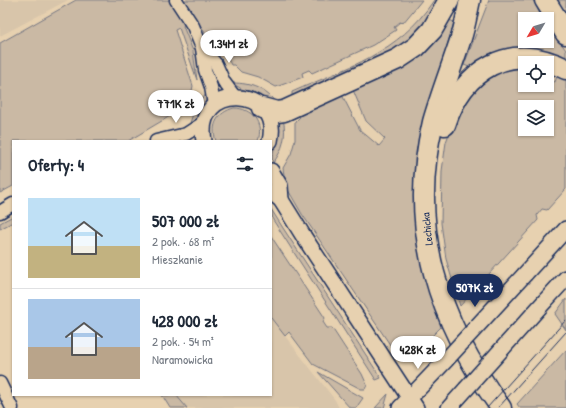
<!DOCTYPE html>
<html lang="pl">
<meta charset="utf-8">
<style>
:root{--surface:#fff;--page:#f6f6f7;--text:#1f2937;--muted:#747a83;--line:#e0e1e3;--accent:#1b2f5e}
body{margin:0;font-family:"Patrick Hand",sans-serif;background:var(--page);color:var(--text);height:100vh;display:flex;flex-direction:column;font-size:15px;white-space:nowrap}
*{box-sizing:border-box;margin:0}
p{font-size:13px;color:var(--muted)}
.icon{flex:none;width:22px;height:22px;fill:none;stroke:currentColor;stroke-width:2;stroke-linecap:round;stroke-linejoin:round}
.map{position:relative;flex:1;overflow:hidden}
.panel{position:absolute;left:12px;top:140px;width:260px;height:256px;display:flex;flex-direction:column;background:var(--surface);border-radius:0px;box-shadow:0 1px 3px #0004}
.panel>*{flex:none}
.needle{width:26px;rotate:232deg}
.controls{position:absolute;left:518px;top:12px;display:grid;gap:8px}
.controls a{display:grid;place-items:center;width:36px;height:36px;border-radius:0px;background:var(--surface);box-shadow:0 1px 3px #0004;font-size:20px}
.price{position:absolute;translate:-50% -34px;padding:0 9px;border-radius:14px;background:#fff;color:#222;font-size:13px;line-height:26px;filter:drop-shadow(0 1px 2px #0008)}
.price::after{content:'';position:absolute;left:50%;top:24px;width:12px;height:9px;margin-left:-6px;background:inherit;clip-path:polygon(0 0,100% 0,50% 100%)}
.price.selected{background:var(--accent);color:#fff}
ul{padding:0;list-style:none}
li{display:flex;align-items:center;gap:12px;height:100px;padding:0 16px}
li+li{border-top:1px solid var(--line)}
li span{display:grid;place-items:center;flex:none;width:112px;height:80px;border-radius:0px;color:#555}
li>.icon{margin-inline-start:auto}
span .icon{width:48px;height:48px;fill:#fffc;stroke-width:1}
li b{font-size:17px}
h2{display:flex;justify-content:space-between;align-items:center;height:48px;padding:0 16px;font-size:17px}
.map>svg:first-child{display:block}
.built{fill:#d8c5aa}
.green{fill:#cab9a4;stroke:#727481;fill-rule:evenodd}
.lines{fill:none;stroke-linecap:round;stroke-linejoin:round}
.minor-casing{stroke:#1b2f5e;stroke-width:15}
.tertiary-casing{stroke:#1b2f5e;stroke-width:18}
.primary-casing{stroke:#1b2f5e;stroke-width:23}
.minor{stroke:#e7d1b0;stroke-width:12}
.tertiary{stroke:#e7d1b0;stroke-width:15}
.primary{stroke:#e7d1b0;stroke-width:20}
.tram{stroke:#1b2f5e;stroke-width:1}
.tertiary-bridge-casing{stroke:#1b2f5e;stroke-width:18;stroke-linecap:butt}
.tertiary-bridge{stroke:#e7d1b0;stroke-width:15}
.labels{text-anchor:middle;dominant-baseline:central;stroke-width:3;stroke-linejoin:round;paint-order:stroke}
.street-label{font-size:11px;fill:#1b2f5e;stroke:#e7d1b0}
</style>
<div class="map">
<svg width="566" height="408" viewBox="0 0 566 408">
<rect width="100%" height="100%" fill="#e7d1b0"/>
<filter id="ink" filterUnits="userSpaceOnUse"><feTurbulence type="fractalNoise" baseFrequency=".025" numOctaves="2"/><feDisplacementMap in="SourceGraphic" scale="8" xChannelSelector="R" yChannelSelector="G"/><feConvolveMatrix kernelMatrix="1 2 1 2 8 2 1 2 1" color-interpolation-filters="sRGB"/></filter>
<g filter="url(#ink)">
<g class="built">
<polygon points="0,0 68,0 0,36"/>
<polygon points="271,309 289,332 285,336 335,400 339,408 170,408 162,395 271,395"/>
</g>
<g class="green">
<path d="M76,0H422L403,23L400,22L394,27L396,30L373,45L312,73L309,70L302,73L303,77L276,87L258,77L241,72L234,65H231C225,52 223,57 215,50C206,40 205,26 193,18L186,21L183,26L193,51L197,80L179,28L175,30L193,86L191,95L182,109L128,141H13V186L0,193V43Z"/>
<path d="M434,0H442L425,26L400,48L292,98V92C348,67 398,54 434,0Z"/>
<path d="M489,0H533L540,14L533,19H525V41H547V25L566,50V59C536,41 497,49 469,67L464,65Z"/>
<polygon points="556,0 566,0 566,18"/>
<polygon points="449,20 454,22 430,103 423,268 434,307 442,326 424,344 399,358 302,214 281,178 284,175 283,168 291,154 295,140 295,122 300,117 299,113 342,95 360,130 379,146 385,139 366,121 353,90"/>
<path d="M525,65V85H547V79L555,82L558,73L566,77V189L547,210L542,209L537,215L538,220L460,306L446,259L441,223L442,171L446,142L461,102L494,73ZM525,107H547V129H525Z"/>
<path d="M233,83C251,83 266,89 277,104C267,101 240,90 233,83Z"/>
<path d="M207,93C207,105 199,118 189,126L195,108Z"/>
<path d="M234,108C252,108 264,123 258,141H216C210,125 218,112 234,108Z"/>
<path d="M276,119H283C287,135 283,150 273,163L272,157L275,145Z"/>
<polygon points="271,209 283,228 381,378 376,380 273,220"/>
<polygon points="13,216 13,222 0,229 0,223"/>
<polygon points="271,236 325,318 323,322 327,328 332,328 362,374 367,385 365,389 361,389 313,364 289,332 285,336 271,318"/>
<polygon points="566,299 566,330 555,314"/>
<polygon points="566,350 566,408 520,408 517,404"/>
<polygon points="318,372 363,398 356,408 350,408"/>
<polygon points="388,394 384,408 375,408"/>
<polygon points="162,395 176,395 187,408 170,408"/>
</g>
<g class="lines">
<defs>
<g id="minor">
<polyline points="176,0 193,26 202,48 205,70 211,87 214,105"/>
<polyline points="202,48 216,64 224,82 235,97"/>
<polyline points="156,141 186,134 203,123"/>
<polyline points="0,212 13,204"/>
<polyline points="0,383 12,408"/>
</g>
<g id="tertiary">
<path d="M204,141C193,81 283,86 270,141"/>
<polyline points="271,171 280,186 281,200"/>
<polyline points="271,192 281,200 304,237 416,408"/>
<polyline points="525,274 566,229"/>
<polyline points="545,301 566,278"/>
<polyline points="400,408 446,360"/>
<polyline points="449,408 466,389"/>
</g>
<g id="primary">
<path d="M470,0C467,13 465,26 461,38C452,66 441,94 433,122C407,229 439,322 501,408"/>
<polyline points="545,0 566,34"/>
<polyline points="262,108 277,112 284,111 398,59 416,47 432,30 449,0"/>
<path d="M445,125C463,69 510,40 566,69"/>
</g>
</defs>
<use href="#minor" class="minor-casing"/>
<use href="#tertiary" class="tertiary-casing"/>
<use href="#primary" class="primary-casing"/>
<use href="#minor" class="minor"/>
<use href="#tertiary" class="tertiary"/>
<use href="#primary" class="primary"/>
<g class="tram">
<polyline points="487,408 566,320"/>
<polyline points="498,408 566,332"/>
</g>
<defs>
<g id="tertiary-bridge">
<polyline points="446,360 525,274"/>
<polyline points="466,389 545,301"/>
</g>
</defs>
<use href="#tertiary-bridge" class="tertiary-bridge-casing"/>
<use href="#tertiary-bridge" class="tertiary-bridge"/>
</g>
</g>
<g class="labels">
<g class="street-label">
<text transform="translate(427 229) rotate(-96)">Lechicka</text>
</g>
</g>
</svg>
<div class="controls">
<a><svg class="needle" viewBox="-14 -14 28 28"><path d="M0-13l5 13h-10z" fill="#e53935"/><path d="M0 13l5-13h-10z" fill="#747a83"/></svg></a>
<a><svg class="icon" aria-label="locate" viewBox="0 0 24 24"><circle cx="12" cy="12" r="6"/><path d="M12 2v4M12 18v4M2 12h4M18 12h4"/></svg></a>
<a><svg class="icon" aria-label="layers" viewBox="0 0 24 24"><path d="M12 4l9 5-9 5-9-5zM3 14l9 5 9-5"/></svg></a>
</div>
<b class="price" style="left:229px;top:64px">1.34M zł</b>
<b class="price" style="left:176px;top:124px">771K zł</b>
<b class="price selected" style="left:475px;top:308px">507K zł</b>
<b class="price" style="left:418px;top:370px">428K zł</b>
<section class="panel">
<h2>Oferty: 4<svg class="icon" aria-label="filters" viewBox="0 0 24 24"><path d="M4 7h16M4 17h16"/><circle cx="9" cy="7" r="2"/><circle cx="15" cy="17" r="2"/></svg></h2>
<ul>
<li><span style="background:linear-gradient(#bfe0f5 60%,#c2b280 0)"><svg class="icon" aria-label="home" viewBox="0 0 24 24"><path d="M3 11l9-7 9 7M6 9v11h12V9"/></svg></span><div><b>507 000 zł</b><p>2 pok. · 68 m²</p><p>Mieszkanie</p></div></li>
<li><span style="background:linear-gradient(#a9c7e8 60%,#b9a48a 0)"><svg class="icon" aria-label="home" viewBox="0 0 24 24"><path d="M3 11l9-7 9 7M6 9v11h12V9"/></svg></span><div><b>428 000 zł</b><p>2 pok. · 54 m²</p><p>Naramowicka</p></div></li>
</ul>
</section>
</div>
